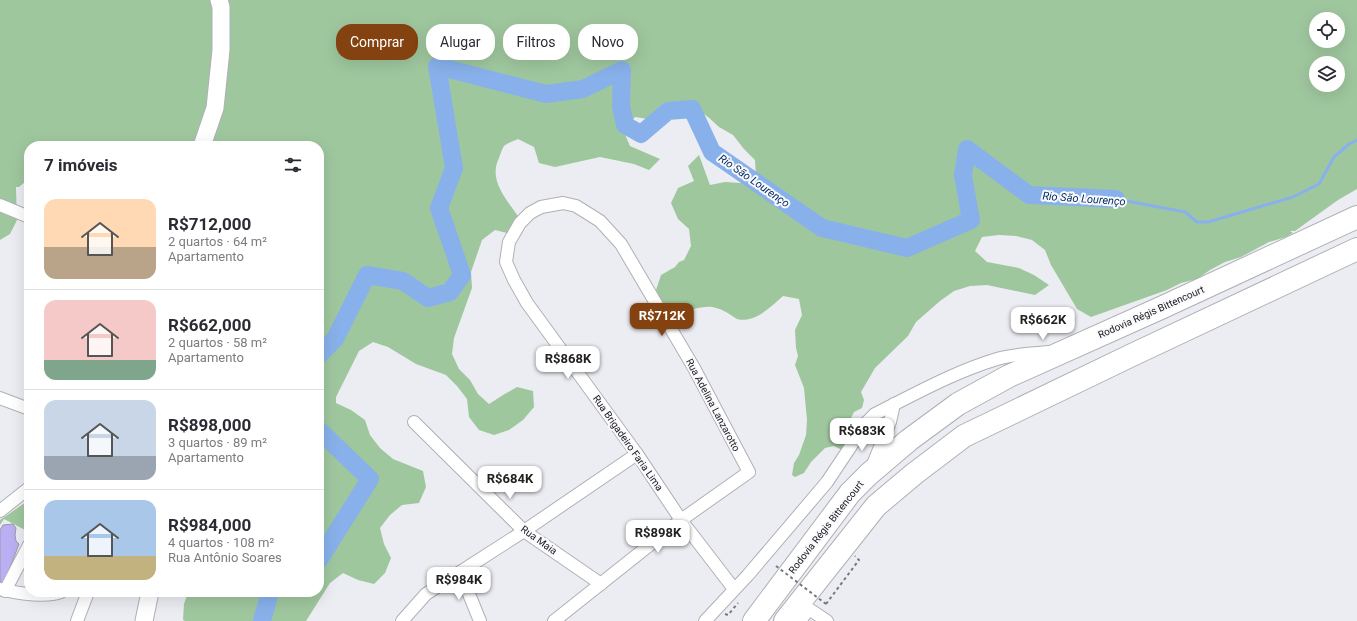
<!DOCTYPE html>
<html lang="pt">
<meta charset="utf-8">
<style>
:root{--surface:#fff;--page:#f2f2f3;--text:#2b2b33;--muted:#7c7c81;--line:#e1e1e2;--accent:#83420f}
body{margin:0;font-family:Roboto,sans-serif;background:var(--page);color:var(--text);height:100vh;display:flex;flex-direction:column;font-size:15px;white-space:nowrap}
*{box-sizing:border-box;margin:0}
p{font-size:13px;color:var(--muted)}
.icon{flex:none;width:22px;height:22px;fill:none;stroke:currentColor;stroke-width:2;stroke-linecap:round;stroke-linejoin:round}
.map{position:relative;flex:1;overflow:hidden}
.side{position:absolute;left:24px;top:141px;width:300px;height:456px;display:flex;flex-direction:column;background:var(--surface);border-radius:16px;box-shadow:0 4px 16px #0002}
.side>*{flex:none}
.banner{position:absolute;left:336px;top:24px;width:380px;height:36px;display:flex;gap:8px}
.tools{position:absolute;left:1309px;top:12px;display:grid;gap:8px}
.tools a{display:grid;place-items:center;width:36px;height:36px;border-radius:50%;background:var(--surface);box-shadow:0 4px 16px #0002;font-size:20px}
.price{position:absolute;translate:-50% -34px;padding:0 9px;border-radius:8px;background:#fff;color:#222;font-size:13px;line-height:26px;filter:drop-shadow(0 1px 2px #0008)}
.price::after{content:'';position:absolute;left:50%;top:24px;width:12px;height:9px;margin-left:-6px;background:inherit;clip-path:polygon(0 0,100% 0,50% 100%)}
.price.selected{background:var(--accent);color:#fff}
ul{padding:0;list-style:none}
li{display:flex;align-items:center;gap:12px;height:100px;padding:0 20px}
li+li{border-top:1px solid var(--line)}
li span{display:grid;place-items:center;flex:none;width:112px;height:80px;border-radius:12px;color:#555}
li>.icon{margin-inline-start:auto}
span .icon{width:48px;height:48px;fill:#fffc;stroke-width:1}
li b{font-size:17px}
h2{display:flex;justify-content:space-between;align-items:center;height:48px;padding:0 20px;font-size:17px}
.tag{padding:0 14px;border-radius:16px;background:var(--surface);box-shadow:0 4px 16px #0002;font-size:14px;line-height:36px}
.tag.selected{background:var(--accent);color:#fff}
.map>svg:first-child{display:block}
.green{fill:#9fc79e;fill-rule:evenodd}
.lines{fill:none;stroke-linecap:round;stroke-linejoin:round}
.stream{stroke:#88b1eb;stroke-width:3}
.river{stroke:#88b1eb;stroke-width:18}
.building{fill:#b9aff2;stroke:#9a999f}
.street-casing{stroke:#afb0b6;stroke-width:14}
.secondary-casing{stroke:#afb0b6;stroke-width:19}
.highway-casing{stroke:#afb0b6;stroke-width:24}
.path{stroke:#78787c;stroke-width:2;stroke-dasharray:3 3;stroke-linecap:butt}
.street{stroke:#fff;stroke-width:12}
.secondary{stroke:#fff;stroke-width:17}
.highway{stroke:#fff;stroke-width:22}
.path-bridge{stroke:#78787c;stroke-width:2;stroke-dasharray:3 3;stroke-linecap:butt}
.labels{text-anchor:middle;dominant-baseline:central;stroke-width:4;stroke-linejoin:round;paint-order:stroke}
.street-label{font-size:10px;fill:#18181a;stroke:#fafafe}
.water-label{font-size:11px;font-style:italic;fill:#052d60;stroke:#fafafe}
</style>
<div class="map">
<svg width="1357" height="621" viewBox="0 0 1357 621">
<rect width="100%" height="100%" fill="#ecedf3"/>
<g class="green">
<path d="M0,0H1357V189L1338,200L1295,231H1290L1293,233L1286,237L1269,242L1241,257L1225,262L1210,270L1197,279L1181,283L1167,290L1091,317L1077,309L1051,265L1045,250L1032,240L1016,236L999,235L982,237L975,251L987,262L1019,268L1034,275L1049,285L1035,295L987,285L970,286L954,291L940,301L916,322L908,336L875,368L861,392L864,400L862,408L854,412L851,418L861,433L842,450L834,446L825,448L811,462L804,473L795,477L792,475L794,463L799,455L806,435L807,420L804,388L795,365L798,356L796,348L795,330L802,315L799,299L783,296C772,306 754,324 737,319C733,317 730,314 726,312C713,305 707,306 693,309L683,322L668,320L656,290L661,275L675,267L679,262L684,260L691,246L689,229L678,219L671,203L678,188L694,181L688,166L699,155L710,185L725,182L741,183L756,177L755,160L744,149L733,135L719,127L708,117L694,107L679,113L666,122L635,117L624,132L630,146L660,159L649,170L634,164L600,157L555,167L539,163L534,147L518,139C514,141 507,143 504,146C502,149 500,155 499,158C487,182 510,203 522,222L511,234L495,230L482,240L471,272L472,288L454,338L452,354L459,369L470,380L478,394L489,404L503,395L517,387L533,391L534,407L523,420L509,430L494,435L479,430L469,417L467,399L457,386L446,375L416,364L388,347L373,342L359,351L336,397V403L351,410L365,420L370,435L380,448L393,459L423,471L426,487L419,503L402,505L390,515L380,528L384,544L391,558L385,573L374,584L358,580L343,573L330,583L306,621H185L183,620L184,604L188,592H319V146H29V202H28L29,193L25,182L19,187H16L17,220L10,234L0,240ZM1316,19H1338V41H1316ZM1316,63H1338V85H1316Z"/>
<polygon points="29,500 29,532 4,519 0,525 0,520"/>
</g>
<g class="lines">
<polyline class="stream" points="1116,199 1185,212 1197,222 1208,222 1293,197 1319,184 1334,157 1349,144 1357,140"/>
<g class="river">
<polyline points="319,355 335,339 367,275 403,281 428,298 450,292 462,275 439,208 454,168 437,66 546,94 583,89 622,70 621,106 625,125 641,134 668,111 692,109 712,152 822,228 907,248 971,220 963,175 967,149 1029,195 1116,199"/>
<polyline points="319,430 370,479 319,560"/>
<polyline points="262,621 270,592"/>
</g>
</g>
<polygon class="building" points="13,524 16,528 15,535 16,541 19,544 3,586 0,586 0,530 3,525"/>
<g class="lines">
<defs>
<g id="street">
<polyline points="0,205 29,217"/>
<polyline points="0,398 29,409"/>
<polyline points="414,422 524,531 601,584"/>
<polyline points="872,467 890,422 894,404"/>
<polyline points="0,511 29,488"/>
<polyline points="460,572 480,621"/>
<path d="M0,589C17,593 45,598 61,592"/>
<polyline points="5,591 29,545"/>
<polyline points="77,621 88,592"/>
<polyline points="402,621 426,594 524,531 637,454"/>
<polyline points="554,621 681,520 749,472 694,368 621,244 600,221 576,206 563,203 541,207 530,213 520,223 509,242 506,262 514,280 527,303 637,454 681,520 734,589"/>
<path d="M705,621L748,575L827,482L867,422L875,414C915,394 954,372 997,359C1014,354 1031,354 1049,352"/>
<polyline points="800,621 809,609 827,621"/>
</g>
<g id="secondary">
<polyline points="202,146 215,108 221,50 221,7 219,0"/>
<polyline points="144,621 150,592"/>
</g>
<g id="highway">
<polyline points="754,621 850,493 869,474 909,440 958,404 1009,376 1163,307 1357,217"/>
<polyline points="785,621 876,506 914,474 964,436 1132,355 1357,249"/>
</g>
</defs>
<use href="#street" class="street-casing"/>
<use href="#secondary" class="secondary-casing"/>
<use href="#highway" class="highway-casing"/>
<g class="path">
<polyline points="826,604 859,560 855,556"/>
<polyline points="725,614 728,615 738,603"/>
</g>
<use href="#street" class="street"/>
<use href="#secondary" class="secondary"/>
<use href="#highway" class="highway"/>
<polyline class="path-bridge" points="776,566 826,604"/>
</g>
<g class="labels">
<g class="street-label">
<text transform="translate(1151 312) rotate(-24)">Rodovia Régis Bittencourt</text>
<text transform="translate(713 405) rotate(62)">Rua Adelina Lanzarotto</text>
<text transform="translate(628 443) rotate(55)">Rua Brigadeiro Faria Lima</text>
<text transform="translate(826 527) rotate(-52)">Rodovia Régis Bittencourt</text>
<text transform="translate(539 540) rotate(36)">Rua Maia</text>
</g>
<g class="water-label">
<text transform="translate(754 181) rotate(35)">Rio São Lourenço</text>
<text transform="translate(1084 199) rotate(4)">Rio São Lourenço</text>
</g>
</g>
</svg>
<div class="tools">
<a><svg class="icon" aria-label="locate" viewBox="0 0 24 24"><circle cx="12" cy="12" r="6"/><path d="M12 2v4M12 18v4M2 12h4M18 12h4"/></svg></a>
<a><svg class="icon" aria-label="layers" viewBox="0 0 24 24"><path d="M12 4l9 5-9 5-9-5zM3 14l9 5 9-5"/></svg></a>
</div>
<b class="price selected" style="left:662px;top:337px">R$712K</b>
<b class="price" style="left:1043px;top:341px">R$662K</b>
<b class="price" style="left:568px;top:380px">R$868K</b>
<b class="price" style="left:862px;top:452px">R$683K</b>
<b class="price" style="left:510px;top:500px">R$684K</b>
<b class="price" style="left:658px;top:554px">R$898K</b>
<b class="price" style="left:459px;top:601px">R$984K</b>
<div class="banner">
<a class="tag selected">Comprar</a>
<a class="tag">Alugar</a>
<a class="tag">Filtros</a>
<a class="tag">Novo</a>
</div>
<section class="side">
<h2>7 imóveis<svg class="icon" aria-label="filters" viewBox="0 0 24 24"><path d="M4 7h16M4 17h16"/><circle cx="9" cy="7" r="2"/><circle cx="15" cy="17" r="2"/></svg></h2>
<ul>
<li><span style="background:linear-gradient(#ffd9b3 60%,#b9a48a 0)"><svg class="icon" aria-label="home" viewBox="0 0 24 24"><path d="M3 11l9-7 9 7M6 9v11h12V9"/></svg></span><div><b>R$712,000</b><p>2 quartos · 64 m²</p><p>Apartamento</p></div></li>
<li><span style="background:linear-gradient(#f6c9c9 75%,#7fa58c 0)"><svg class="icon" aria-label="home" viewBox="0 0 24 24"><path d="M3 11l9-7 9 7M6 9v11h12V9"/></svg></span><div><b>R$662,000</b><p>2 quartos · 58 m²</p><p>Apartamento</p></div></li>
<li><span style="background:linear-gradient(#c9d6e8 70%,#9aa5b1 0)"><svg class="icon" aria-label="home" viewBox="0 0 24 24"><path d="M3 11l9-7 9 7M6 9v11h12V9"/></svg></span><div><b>R$898,000</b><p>3 quartos · 89 m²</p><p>Apartamento</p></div></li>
<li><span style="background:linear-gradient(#a9c7e8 70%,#c2b280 0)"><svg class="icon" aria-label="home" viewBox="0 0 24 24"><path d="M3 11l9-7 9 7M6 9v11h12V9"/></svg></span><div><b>R$984,000</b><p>4 quartos · 108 m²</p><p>Rua Antônio Soares</p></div></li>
</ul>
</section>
</div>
